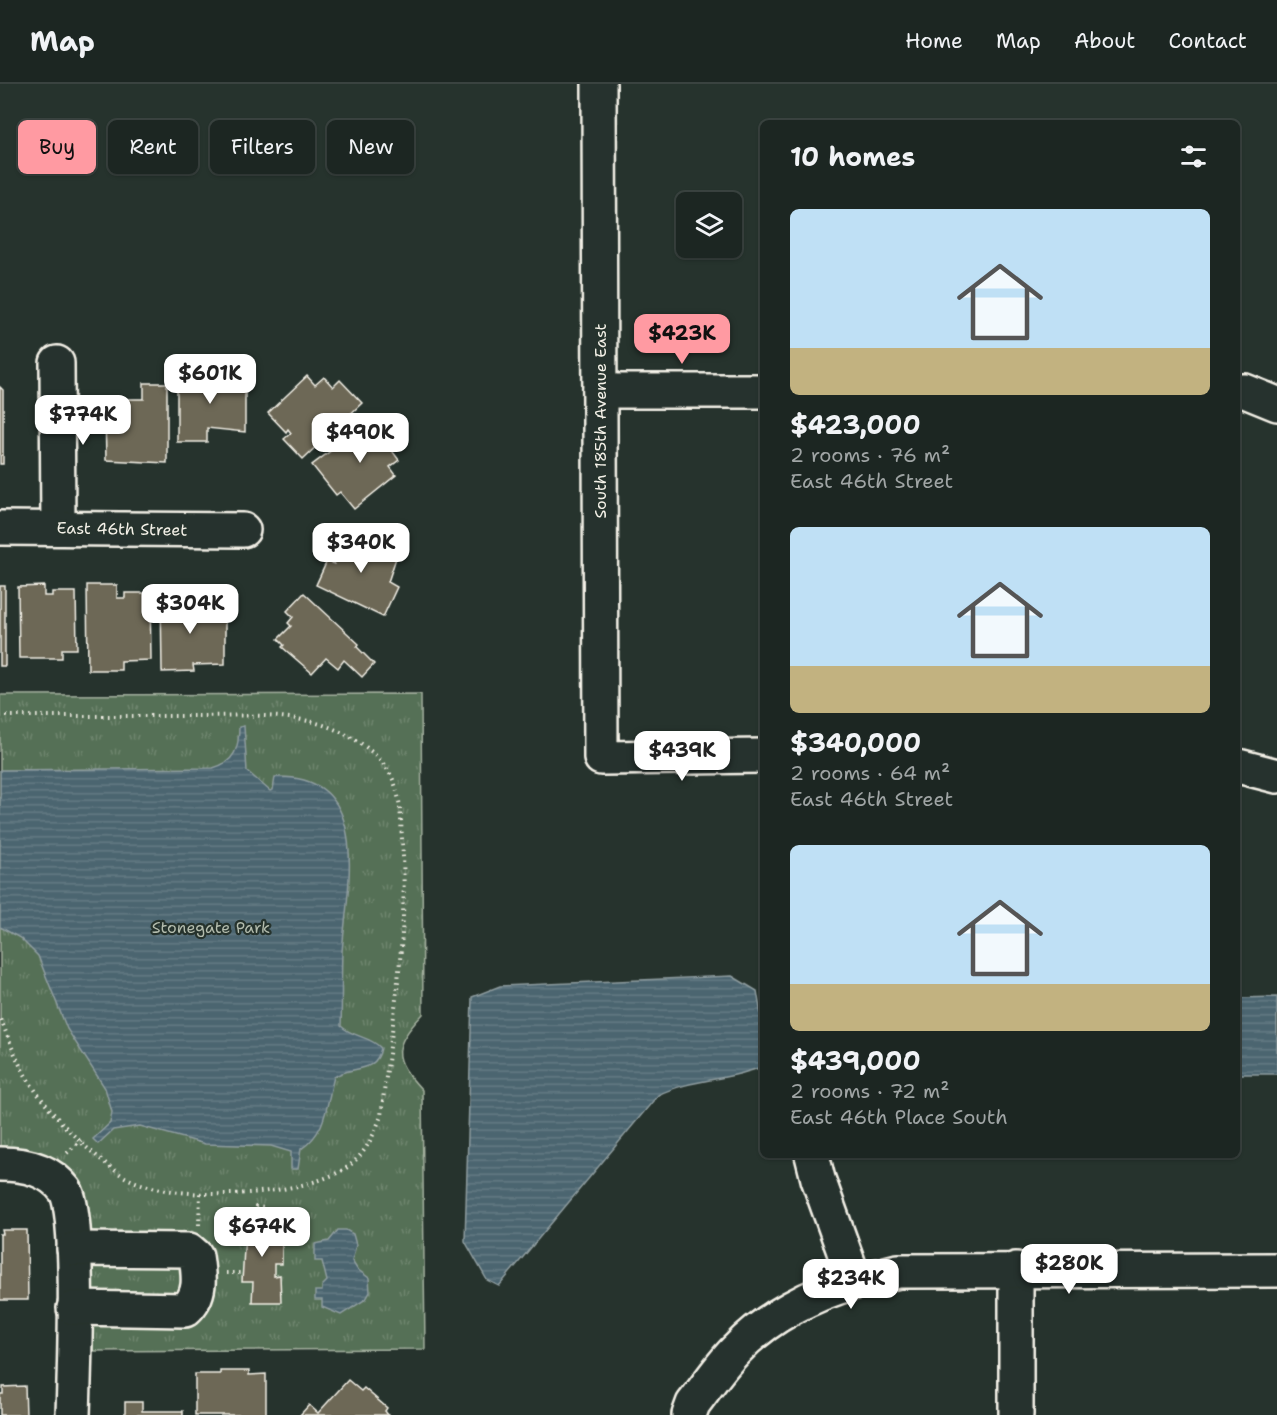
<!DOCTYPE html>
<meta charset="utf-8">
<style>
:root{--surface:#1c2622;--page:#29322f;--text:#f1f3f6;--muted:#a0a5a5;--line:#3a4340;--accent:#ff9aa2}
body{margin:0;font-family:"Shantell Sans",sans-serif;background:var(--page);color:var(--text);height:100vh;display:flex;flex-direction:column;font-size:22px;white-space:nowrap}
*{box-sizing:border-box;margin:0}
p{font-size:20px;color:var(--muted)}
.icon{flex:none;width:33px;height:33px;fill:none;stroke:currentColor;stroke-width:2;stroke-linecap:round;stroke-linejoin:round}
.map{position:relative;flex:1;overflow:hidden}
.drawer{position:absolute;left:760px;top:36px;width:480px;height:1038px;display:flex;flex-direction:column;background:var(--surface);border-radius:9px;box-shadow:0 2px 4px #0004,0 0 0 2px var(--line)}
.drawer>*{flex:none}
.banner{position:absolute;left:18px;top:36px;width:570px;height:54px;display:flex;gap:12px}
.controls{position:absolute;left:676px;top:108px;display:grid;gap:12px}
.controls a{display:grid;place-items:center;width:66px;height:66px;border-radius:9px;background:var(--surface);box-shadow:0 2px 4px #0004,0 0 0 2px var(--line);font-size:30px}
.price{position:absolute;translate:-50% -51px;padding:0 14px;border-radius:12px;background:#fff;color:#222;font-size:20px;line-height:39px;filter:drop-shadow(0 2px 3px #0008)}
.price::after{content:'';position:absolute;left:50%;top:36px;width:18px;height:14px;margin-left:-9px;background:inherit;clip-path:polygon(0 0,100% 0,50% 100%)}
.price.on{background:var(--accent);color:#111}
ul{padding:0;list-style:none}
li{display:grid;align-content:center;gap:12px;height:318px;padding:0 30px}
li span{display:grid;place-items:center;height:186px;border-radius:9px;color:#555}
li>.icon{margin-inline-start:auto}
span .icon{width:108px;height:108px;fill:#fffc;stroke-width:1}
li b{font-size:26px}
h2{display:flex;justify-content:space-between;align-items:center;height:72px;padding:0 30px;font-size:26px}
.tag{padding:0 21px;border-radius:9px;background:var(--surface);box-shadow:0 2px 4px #0004,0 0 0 2px var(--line);font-size:21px;line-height:54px}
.tag.on{background:var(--accent);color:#111}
header{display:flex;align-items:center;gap:36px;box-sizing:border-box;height:84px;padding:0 30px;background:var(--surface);border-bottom:2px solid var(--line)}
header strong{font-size:28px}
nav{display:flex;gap:33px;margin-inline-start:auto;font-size:21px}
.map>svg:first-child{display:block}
.park{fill:url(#park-tufts);stroke:#a4b09f;stroke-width:1.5}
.water{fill:url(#water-rules);stroke:#8f9da0;stroke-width:1.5}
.building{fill:#6d6856;stroke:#f4f1e8;stroke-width:1.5}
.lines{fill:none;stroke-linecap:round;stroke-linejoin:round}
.minor-casing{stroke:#f4f1e8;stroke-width:38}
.path{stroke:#f4f1e8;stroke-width:4;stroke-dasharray:1.5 4.5;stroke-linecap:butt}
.minor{stroke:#26332d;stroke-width:33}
.labels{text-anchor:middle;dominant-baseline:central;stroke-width:4.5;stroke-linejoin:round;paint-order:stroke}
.street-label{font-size:16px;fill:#f4f1e8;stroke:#26332d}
.park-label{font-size:16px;fill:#b4bdae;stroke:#26332d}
</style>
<header>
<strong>Map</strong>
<nav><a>Home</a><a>Map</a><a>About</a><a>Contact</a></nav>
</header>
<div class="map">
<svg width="1277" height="1331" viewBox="0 0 1277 1331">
<defs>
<pattern id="park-tufts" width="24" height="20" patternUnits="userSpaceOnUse" patternTransform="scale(1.5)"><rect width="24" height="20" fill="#557056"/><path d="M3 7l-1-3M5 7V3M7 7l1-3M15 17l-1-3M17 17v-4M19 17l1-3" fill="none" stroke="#6e856e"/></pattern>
<pattern id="water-rules" width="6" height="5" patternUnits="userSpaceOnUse" patternTransform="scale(1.5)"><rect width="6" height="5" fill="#4b6570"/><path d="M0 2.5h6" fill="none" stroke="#667c84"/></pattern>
</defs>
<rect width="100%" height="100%" fill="#26332d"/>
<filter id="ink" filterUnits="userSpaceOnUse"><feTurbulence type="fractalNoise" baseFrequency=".0167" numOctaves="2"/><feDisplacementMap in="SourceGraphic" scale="12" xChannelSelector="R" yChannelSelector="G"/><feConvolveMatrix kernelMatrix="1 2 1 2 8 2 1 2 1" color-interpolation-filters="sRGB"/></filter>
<g filter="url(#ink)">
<path class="park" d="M421,610L423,930C392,963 392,974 422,1006L425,1265L91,1267C91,1238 91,1209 90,1180C90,1109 84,1065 0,1064V611Z"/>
<g class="water">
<path d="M244,642L247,687L270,707L273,706L275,693C375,689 347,804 342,868C341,893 342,918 341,942C352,953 370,952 381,964C376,991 351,981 334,993C326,1021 327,1048 301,1065L298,1085H291V1068L271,1062L205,1060L140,1042L113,1046L98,1060L93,1055L110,1039L112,1028L105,1004L67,945L38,872L20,854L0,843V686L213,684C235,678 239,664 239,643Z"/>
<path d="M732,892L757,907L763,943L761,983C727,997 690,995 658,1011L499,1202L487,1196L465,1157L472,913L500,902Z"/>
<polygon points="1277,913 1277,990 1238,990 1238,914"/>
<polygon points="338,1146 346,1146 353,1150 356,1161 352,1177 357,1185 369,1194 370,1208 366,1215 341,1231 322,1223 322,1216 315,1216 315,1207 322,1207 322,1202 327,1197 322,1177 315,1177 315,1160 329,1157"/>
</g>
<g class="building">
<polygon points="210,284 231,284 231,293 245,293 245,348 207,344 207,358 177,358 177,293 210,292"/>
<polygon points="307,292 315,301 324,293 333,303 340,296 362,319 303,375 284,355 291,349 288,345 286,348 268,329"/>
<polygon points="144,299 167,299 167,379 106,376 105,327 118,327 118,315 144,315"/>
<polygon points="0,303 3,306 3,380 0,380"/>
<polygon points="376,333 397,359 390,364 399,376 390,383 396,391 354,425 340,408 336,411 312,381"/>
<polygon points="341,450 353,456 355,451 397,471 388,498 397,503 383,533 316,501 327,477 334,480 339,470 333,467"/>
<polygon points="87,501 117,501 117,514 125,514 125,509 150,509 151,576 121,577 121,586 88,586"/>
<rect x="0" y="502" width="5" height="80"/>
<polygon points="44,502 44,512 52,512 52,508 76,508 77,565 62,565 62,574 19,574 18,503"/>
<polygon points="304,509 359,560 357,563 374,580 362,593 344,576 338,584 326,574 312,589 282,563 284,561 278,555 291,542 288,539 293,533 287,527"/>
<polygon points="161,510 187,510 189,518 198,518 198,525 211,525 211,530 225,530 225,580 193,581 194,587 162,588"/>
<polygon points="246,1132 274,1132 275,1148 282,1148 282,1180 274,1180 274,1192 280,1191 281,1218 252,1218 253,1198 242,1198"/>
<polygon points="2,1146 27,1146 28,1216 0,1216 0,1150 3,1150"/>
<polygon points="220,1287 249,1287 249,1291 266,1290 266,1331 195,1331 195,1290 220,1290"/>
<polygon points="348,1296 361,1307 364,1304 387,1324 385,1327 388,1331 300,1331 309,1321 318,1329"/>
<polygon points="25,1302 26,1331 0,1331 0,1310 3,1310 3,1303"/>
<polygon points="125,1318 142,1318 142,1327 183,1327 183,1331 125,1331"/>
</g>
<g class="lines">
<defs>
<g id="minor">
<polyline points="599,0 601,674 764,672"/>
<polyline points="57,279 58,444"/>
<polyline points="600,307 764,307"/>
<polyline points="1238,307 1245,307 1277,320"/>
<polyline points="0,444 243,446"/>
<polyline points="1238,682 1277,692"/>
<path d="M0,1080C25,1080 49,1085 65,1106C81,1127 74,1295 73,1331"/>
<polyline points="1016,1185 1016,1331"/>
<polyline points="855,1198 898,1187 1277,1186"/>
<path d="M74,1224L185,1226C202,1211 199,1192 196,1172L189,1166L74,1165"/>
<path d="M689,1331L693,1320C707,1302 720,1282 736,1266C767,1233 812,1210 855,1198L818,1095L812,1071"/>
</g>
</defs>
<use href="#minor" class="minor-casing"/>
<g class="path">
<path d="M0,632C64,632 127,632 191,632C231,632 273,629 313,638C344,646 381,666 394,698C401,716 401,737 402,756C409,848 392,941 381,1032C373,1053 365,1071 346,1084C300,1114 166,1121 120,1090C83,1064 46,1027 23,987C14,970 7,951 0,933"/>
<polyline points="67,1069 81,1056"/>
<polyline points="199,1141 200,1109"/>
<path d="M220,1158C225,1153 226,1147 229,1141C236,1127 254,1131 268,1131L265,1124L256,1123L252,1131"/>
<polyline points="226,1189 242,1189"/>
</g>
<use href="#minor" class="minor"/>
</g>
</g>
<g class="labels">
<g class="street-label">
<text transform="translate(600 337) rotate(-90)">South 185th Avenue East</text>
<text transform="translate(122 445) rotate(1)">East 46th Street</text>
</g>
<g class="park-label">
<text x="211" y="843">Stonegate Park</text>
</g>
</g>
</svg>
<div class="controls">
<a><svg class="icon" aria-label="layers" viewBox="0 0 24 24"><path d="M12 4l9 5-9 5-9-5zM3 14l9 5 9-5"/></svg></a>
</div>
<b class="price on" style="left:682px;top:281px">$423K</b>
<b class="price" style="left:210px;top:321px">$601K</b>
<b class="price" style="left:83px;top:362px">$774K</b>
<b class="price" style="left:360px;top:380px">$490K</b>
<b class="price" style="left:361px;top:490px">$340K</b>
<b class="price" style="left:190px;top:551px">$304K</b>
<b class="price" style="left:682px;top:698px">$439K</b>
<b class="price" style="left:262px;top:1174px">$674K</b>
<b class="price" style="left:1069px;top:1211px">$280K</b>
<b class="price" style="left:851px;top:1226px">$234K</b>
<div class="banner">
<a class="tag on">Buy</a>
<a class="tag">Rent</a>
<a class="tag">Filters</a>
<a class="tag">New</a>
</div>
<section class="drawer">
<h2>10 homes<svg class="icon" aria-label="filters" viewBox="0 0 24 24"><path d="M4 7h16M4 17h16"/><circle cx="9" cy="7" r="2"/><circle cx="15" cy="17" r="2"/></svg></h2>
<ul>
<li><span style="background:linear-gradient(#bfe0f5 75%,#c2b280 0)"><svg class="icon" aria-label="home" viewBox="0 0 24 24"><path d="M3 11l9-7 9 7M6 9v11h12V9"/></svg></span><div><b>$423,000</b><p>2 rooms · 76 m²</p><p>East 46th Street</p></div></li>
<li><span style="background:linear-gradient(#bfe0f5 75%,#c2b280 0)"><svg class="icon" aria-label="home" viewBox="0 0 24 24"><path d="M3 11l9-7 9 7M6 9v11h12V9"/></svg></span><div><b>$340,000</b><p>2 rooms · 64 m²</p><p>East 46th Street</p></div></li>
<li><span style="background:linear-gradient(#bfe0f5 75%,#c2b280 0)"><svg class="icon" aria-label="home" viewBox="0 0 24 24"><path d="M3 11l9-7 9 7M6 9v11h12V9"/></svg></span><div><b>$439,000</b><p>2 rooms · 72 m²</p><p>East 46th Place South</p></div></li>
</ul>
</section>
</div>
